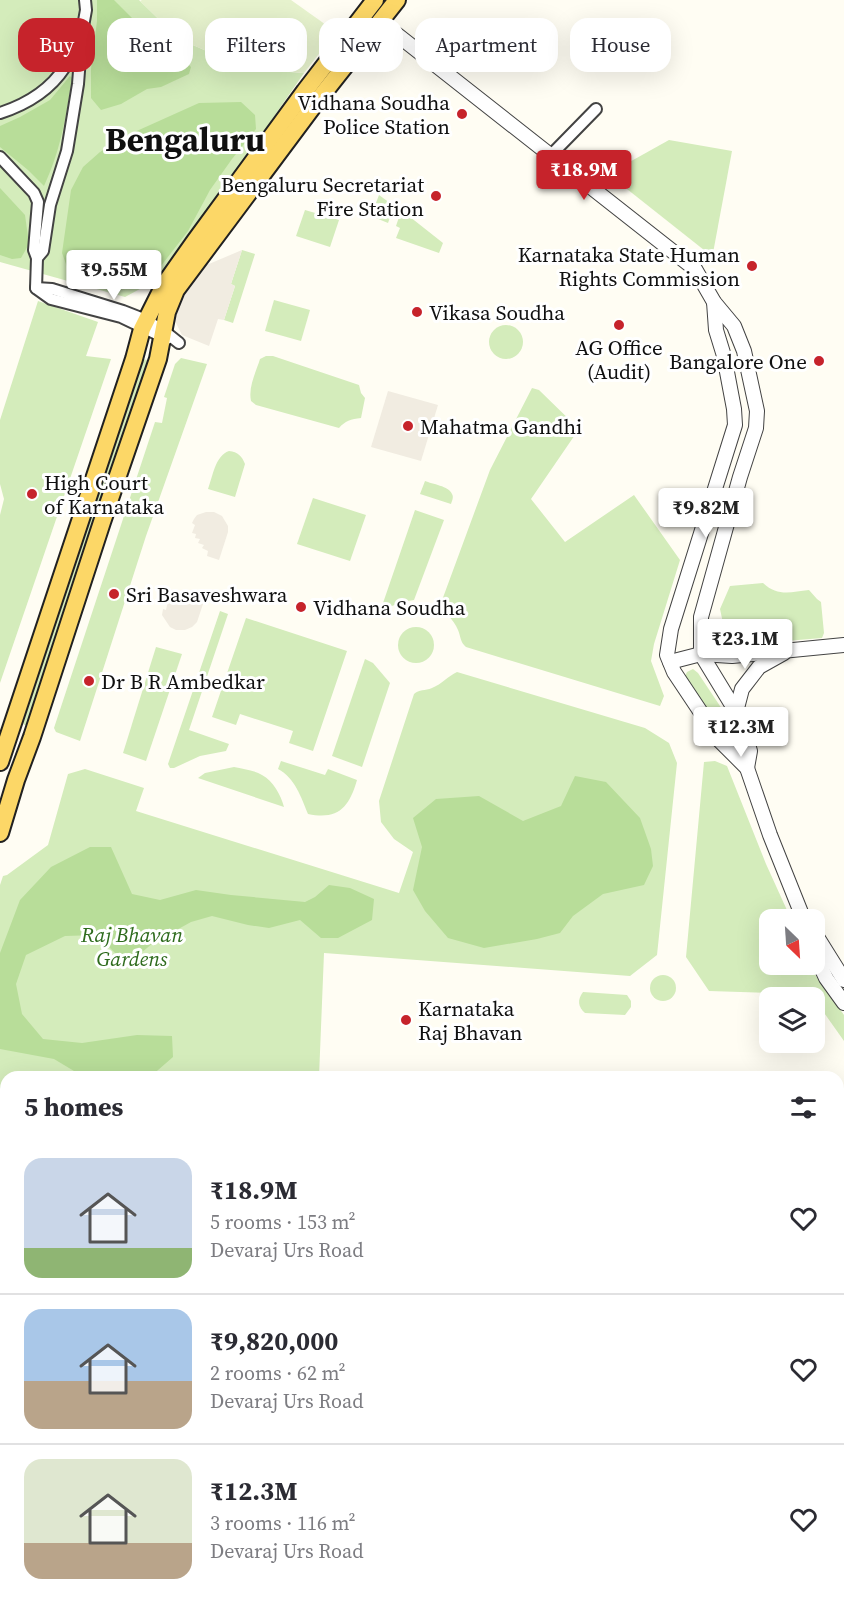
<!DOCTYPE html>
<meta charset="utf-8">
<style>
:root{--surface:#fff;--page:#f7f7f7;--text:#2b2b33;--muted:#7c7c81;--line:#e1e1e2;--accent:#c6232b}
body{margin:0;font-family:"Source Serif 4",serif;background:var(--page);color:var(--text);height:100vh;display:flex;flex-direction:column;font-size:22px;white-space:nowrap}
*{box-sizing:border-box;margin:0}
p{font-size:20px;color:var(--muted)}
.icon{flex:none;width:33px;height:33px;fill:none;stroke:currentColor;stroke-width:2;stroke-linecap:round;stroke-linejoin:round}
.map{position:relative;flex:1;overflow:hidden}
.side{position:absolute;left:0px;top:1071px;width:844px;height:536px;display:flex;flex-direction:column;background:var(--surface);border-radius:18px 18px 0 0;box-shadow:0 6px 24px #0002}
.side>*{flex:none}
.guide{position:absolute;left:18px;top:18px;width:808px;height:54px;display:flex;gap:12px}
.needle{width:39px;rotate:155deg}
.fabs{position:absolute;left:759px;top:909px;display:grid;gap:12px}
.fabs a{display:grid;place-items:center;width:66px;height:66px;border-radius:12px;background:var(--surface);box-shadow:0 6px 24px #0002;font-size:30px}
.price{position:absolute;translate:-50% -51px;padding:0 14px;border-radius:6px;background:#fff;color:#222;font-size:20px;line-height:39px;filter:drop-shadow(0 2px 3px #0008)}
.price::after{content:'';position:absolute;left:50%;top:36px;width:18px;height:14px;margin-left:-9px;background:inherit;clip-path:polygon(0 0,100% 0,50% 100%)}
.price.on{background:var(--accent);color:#fff}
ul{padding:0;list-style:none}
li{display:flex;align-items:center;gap:18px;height:150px;padding:0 24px}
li+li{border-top:2px solid var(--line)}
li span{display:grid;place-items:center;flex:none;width:168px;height:120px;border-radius:18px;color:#555}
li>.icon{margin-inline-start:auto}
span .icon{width:72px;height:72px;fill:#fffc;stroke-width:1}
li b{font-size:26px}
h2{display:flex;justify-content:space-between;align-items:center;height:72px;padding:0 24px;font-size:26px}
.tag{padding:0 21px;border-radius:18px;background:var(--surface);box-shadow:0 6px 24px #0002;font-size:21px;line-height:54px}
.tag.on{background:var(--accent);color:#fff}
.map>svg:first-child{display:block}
.green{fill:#d4ecbb}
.forest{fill:#b8dd99}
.pitch{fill:#e6f2cd}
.plaza{fill:#f1ece1}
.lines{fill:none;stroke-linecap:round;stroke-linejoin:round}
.minor-casing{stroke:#434343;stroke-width:14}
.tertiary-casing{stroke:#434343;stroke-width:16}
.primary-casing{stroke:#212121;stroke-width:20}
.minor{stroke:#fff;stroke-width:10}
.tertiary{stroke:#fff;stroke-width:14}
.primary{stroke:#fcd767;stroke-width:16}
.poi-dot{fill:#c6232b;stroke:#fff;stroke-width:2}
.labels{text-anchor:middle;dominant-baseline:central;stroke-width:6;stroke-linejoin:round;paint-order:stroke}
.poi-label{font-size:21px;fill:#101010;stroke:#fff;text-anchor:start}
.park-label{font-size:21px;font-style:italic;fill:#2e6b1d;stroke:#fff}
.town-label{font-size:33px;font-weight:bold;fill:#101010;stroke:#fff}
</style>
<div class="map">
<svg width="844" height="1606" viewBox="0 0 844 1606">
<rect width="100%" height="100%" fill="#fffdf3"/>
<g class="green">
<polygon points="0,0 139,0 179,39 248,69 304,73 164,276 125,297 0,262"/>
<polygon points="669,140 732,151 713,253 704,250 608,174"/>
<polygon points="379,195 394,206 388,223 371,216"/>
<polygon points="305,210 339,220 330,247 296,236"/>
<polygon points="405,213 443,243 439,253 396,238 400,228 396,226 400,214"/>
<polygon points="242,250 255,254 233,323 224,320 235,286 231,284"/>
<polygon points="274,300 310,310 301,341 265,331"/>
<polygon points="38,301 98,322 86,356 111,359 0,683 0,515 4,499 0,484 0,420"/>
<circle cx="506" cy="342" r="17"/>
<path d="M266,356H273L359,385L361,393L365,398L361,418C351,419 345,421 339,428L256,405L251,401C248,387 256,372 260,359Z"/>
<polygon points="181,358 207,364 146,536 80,741 56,732 54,728 155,422 162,423 167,398 164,397 175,364"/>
<polygon points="143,359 147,360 148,364 28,725 24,725 22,720 139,363"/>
<path d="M532,388L539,390L579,429L531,499L565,542L634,495L680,560L654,644L651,661L664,696L660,706L466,647C460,642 461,637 458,630C454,619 444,614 441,603L490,470Z"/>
<path d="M229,451C238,452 242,456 245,464L235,497L208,489C213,476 215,456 229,451Z"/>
<path d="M425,481C432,484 449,486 452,494C454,497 452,501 451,504L420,494Z"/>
<polygon points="313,498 366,515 350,561 297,544"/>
<polygon points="415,510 444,520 414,600 402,602 392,606 383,603"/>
<path d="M763,583C778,597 791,592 809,590L817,599L821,602L824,633L822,638L751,644L730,634L723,623L720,609L730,586Z"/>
<polygon points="220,611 228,614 189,730 229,744 226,751 200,756 174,768 170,768 168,764"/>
<polygon points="246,618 347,651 313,751 289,743 293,731 240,714 236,725 212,717"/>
<circle cx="416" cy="645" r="18"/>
<polygon points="156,647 182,654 146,761 123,753"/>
<polygon points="365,659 373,663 390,683 362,767 332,756"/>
<polygon points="693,669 698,673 732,724 732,730 728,733 723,733 719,729 687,682 685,676 687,672"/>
<path d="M457,672L645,728L669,743L677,763L657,955L630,976L324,953L319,1077H6V1167L0,1168V885L3,876L7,875L48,845L68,774L85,769L144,788L136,811L399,893L413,852L394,839L381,822L379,801L414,694C419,689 425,691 432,688C442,684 448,676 457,672Z"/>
<path d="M281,761L325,775L328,769L357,780C349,808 338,820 308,814C301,797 295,778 278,769Z"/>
<polygon points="715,761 727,766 766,864 791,919 770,920 770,964 811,965 816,976 844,1015 844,1041 815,1000 814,998 812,997 810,994 709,991 686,957 704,762"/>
<path d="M234,767C243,769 254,770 262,775C273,781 281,795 284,807L198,778L205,773Z"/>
<circle cx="663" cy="988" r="13"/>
<path d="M583,992L627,995L631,1001V1007L625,1015L585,1013C578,1007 577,1000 583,992Z"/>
<polygon points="839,1457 844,1460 844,1545 839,1565"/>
<polygon points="342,1601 342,1600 828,1601 827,1606 342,1606"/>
</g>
<g class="forest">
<polygon points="97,0 114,0 148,34 169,46 191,67 189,74 161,87 147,89 121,104 101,110 91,98 91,69 97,21"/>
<path d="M70,76L72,78C66,116 61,150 44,186L28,170L0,147V126L20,117L50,100Z"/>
<polygon points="241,102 255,115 256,129 232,159 210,190 188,231 154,275 124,289 89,286 70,275 62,253 71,190 83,167 100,152 130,134 199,103"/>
<polygon points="0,188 25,215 29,244 21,258 12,259 0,255"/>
<polygon points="575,776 606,782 640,818 651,849 653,866 644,885 603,894 573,916 560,933 537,939 484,948 448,938 425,911 413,890 422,847 413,818 436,799 479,796 523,821 561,806"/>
<polygon points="90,847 111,847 132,894 160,900 196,890 231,895 305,902 315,897 329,885 350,888 374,899 372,920 338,938 321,938 300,920 269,928 248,925 212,916 191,922 153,943 135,958 120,958 97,935 65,936 26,955 16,984 22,1014 43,1039 82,1043 137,1035 172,1036 173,1057 150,1077 111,1077 79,1074 54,1059 0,1049 0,953 20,900 51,867"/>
</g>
<polygon class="pitch" points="142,0 291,0 336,32 304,73 248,69 179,39 140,1"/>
<g class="plaza">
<polygon points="242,250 231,284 235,286 224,320 218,319 209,346 182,335 175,321 178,310 185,294 204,265 209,264"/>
<polygon points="388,391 438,405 421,461 371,447"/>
<polygon points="206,512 214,512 222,516 228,526 228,532 219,560 207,556 208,551 202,548 204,545 198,543 200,539 195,538 196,534 192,533 195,525 192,523 194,519 197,515"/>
<polygon points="194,590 206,595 197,622 192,627 185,630 176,630 170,627 162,615 163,609 166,610 168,601 173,603 175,599 179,600 181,596 185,598 187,593 192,595"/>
</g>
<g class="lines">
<defs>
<g id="minor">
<path d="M0,113C25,105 50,90 65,67C71,58 75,47 80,37"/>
<polyline points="551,155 596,109"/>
<polyline points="0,157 34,193 38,202 34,250 37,258 36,288"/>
<polyline points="37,258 43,251 50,205 67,151 78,84 82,32 86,10 85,0"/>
<polyline points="36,288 52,289 123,311 146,320 164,331 179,343"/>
<polyline points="37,289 51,299 121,317 167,339"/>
</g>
<g id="tertiary">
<polyline points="381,22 695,269 714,302 734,326 744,351 757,411 756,428 740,477 701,617 701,654 740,718 750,751 747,768"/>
<polyline points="714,302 716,330 724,356 734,409 735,425 671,629 667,655 674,672 720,741 747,768 770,835 804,920"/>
<polyline points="670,662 701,654 732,656 844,645"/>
<polyline points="736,712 742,689 759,667 784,653"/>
<polyline points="814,932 844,980"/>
<polyline points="814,952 826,978 844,1003"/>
<polyline points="329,1600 329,1606"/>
<polyline points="840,1606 844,1594"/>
</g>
<g id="primary">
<polyline points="0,762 134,359 142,329 164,285 195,241 305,91 375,0"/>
<polyline points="0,833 16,780 32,737 102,522 158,359 167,312 176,290 314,105 397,0"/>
<polyline points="0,1181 6,1181"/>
<polyline points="838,1197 844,1198"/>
<polyline points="838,1434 844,1437"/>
<polyline points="0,1449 6,1448"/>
</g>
</defs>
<use href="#minor" class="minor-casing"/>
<use href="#tertiary" class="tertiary-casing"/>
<use href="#primary" class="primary-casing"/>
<use href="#minor" class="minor"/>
<use href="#tertiary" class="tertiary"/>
<use href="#primary" class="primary"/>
</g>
<g class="poi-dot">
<circle cx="462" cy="114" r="6"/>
<circle cx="436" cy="196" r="6"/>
<circle cx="752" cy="266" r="6"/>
<circle cx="417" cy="312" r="6"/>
<circle cx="619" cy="325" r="6"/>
<circle cx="819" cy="361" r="6"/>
<circle cx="408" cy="426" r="6"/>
<circle cx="32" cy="494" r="6"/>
<circle cx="114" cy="594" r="6"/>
<circle cx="301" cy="607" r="6"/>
<circle cx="89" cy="681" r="6"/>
<circle cx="406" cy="1020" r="6"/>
</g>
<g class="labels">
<g class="poi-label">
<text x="450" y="102" text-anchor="end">Vidhana Soudha<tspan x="450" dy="24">Police Station</tspan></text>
<text x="424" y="184" text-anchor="end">Bengaluru Secretariat<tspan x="424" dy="24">Fire Station</tspan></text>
<text x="740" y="254" text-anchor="end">Karnataka State Human<tspan x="740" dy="24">Rights Commission</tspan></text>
<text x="429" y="312">Vikasa Soudha</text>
<text x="619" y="347" text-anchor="middle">AG Office<tspan x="619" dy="24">(Audit)</tspan></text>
<text x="807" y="361" text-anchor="end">Bangalore One</text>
<text x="420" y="426">Mahatma Gandhi</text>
<text x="44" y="482">High Court<tspan x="44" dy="24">of Karnataka</tspan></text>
<text x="126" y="594">Sri Basaveshwara</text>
<text x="313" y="607">Vidhana Soudha</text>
<text x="101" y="681">Dr B R Ambedkar</text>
<text x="418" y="1008">Karnataka<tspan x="418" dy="24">Raj Bhavan</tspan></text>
</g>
<g class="park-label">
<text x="132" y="934">Raj Bhavan<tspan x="132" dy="24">Gardens</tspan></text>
</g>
<g class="town-label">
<text x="185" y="139">Bengaluru</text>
</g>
</g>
</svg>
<div class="fabs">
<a><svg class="needle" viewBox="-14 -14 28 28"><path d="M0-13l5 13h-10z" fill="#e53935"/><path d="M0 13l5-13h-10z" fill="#7c7c81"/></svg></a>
<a><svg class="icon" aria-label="layers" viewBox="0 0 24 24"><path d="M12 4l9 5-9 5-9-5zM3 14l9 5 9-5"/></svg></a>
</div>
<b class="price on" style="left:584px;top:201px">₹18.9M</b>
<b class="price" style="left:114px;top:301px">₹9.55M</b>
<b class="price" style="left:706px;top:539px">₹9.82M</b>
<b class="price" style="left:745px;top:670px">₹23.1M</b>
<b class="price" style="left:741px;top:758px">₹12.3M</b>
<div class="guide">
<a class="tag on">Buy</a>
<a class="tag">Rent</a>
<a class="tag">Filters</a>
<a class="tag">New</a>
<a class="tag">Apartment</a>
<a class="tag">House</a>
</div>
<section class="side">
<h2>5 homes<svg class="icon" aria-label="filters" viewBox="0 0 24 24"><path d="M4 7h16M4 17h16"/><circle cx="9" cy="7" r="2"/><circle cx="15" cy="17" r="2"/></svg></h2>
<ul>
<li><span style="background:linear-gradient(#c9d6e8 75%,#8fb573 0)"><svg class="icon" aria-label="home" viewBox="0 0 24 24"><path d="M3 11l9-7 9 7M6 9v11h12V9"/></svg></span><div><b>₹18.9M</b><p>5 rooms · 153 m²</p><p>Devaraj Urs Road</p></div><svg class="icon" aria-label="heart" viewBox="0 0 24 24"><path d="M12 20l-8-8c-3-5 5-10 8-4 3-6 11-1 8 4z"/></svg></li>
<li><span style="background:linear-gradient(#a9c7e8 60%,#b9a48a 0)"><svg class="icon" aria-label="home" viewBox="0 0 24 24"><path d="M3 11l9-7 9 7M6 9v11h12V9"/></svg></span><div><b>₹9,820,000</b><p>2 rooms · 62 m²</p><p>Devaraj Urs Road</p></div><svg class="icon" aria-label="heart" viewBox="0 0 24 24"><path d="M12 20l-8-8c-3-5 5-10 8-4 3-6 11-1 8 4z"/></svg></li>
<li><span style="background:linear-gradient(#dfe7d0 70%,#b9a48a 0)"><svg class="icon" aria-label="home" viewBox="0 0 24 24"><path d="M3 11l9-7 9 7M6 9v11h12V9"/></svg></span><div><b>₹12.3M</b><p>3 rooms · 116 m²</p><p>Devaraj Urs Road</p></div><svg class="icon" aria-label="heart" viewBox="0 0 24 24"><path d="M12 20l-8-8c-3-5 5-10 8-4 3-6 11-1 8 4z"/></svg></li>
</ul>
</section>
</div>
